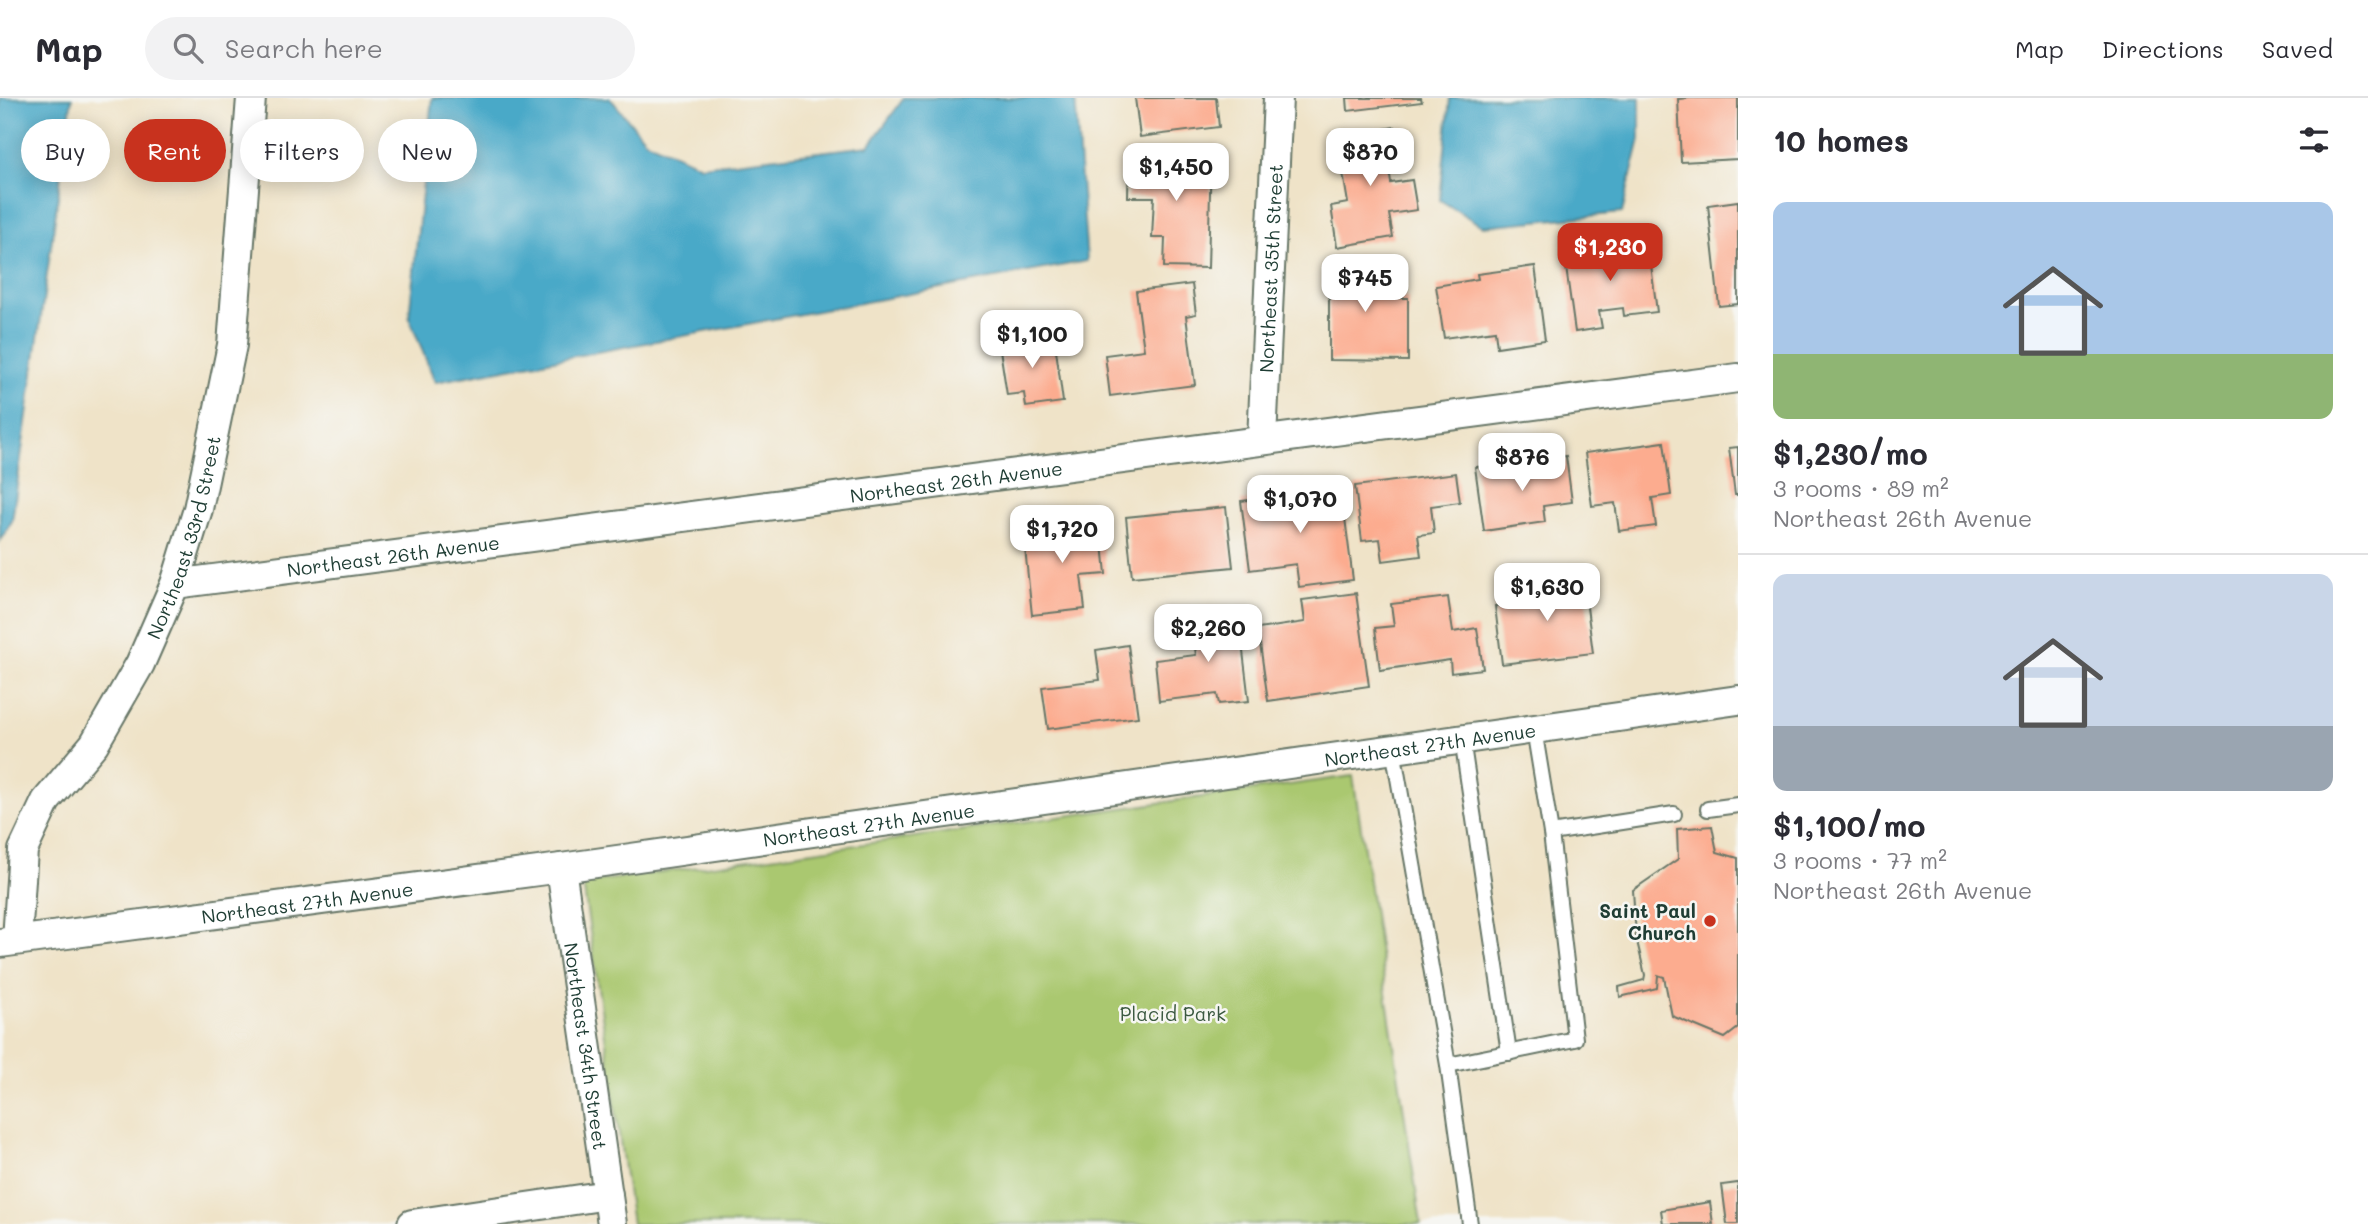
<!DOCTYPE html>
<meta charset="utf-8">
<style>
:root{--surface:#fff;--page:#f2f2f3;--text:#2b2b33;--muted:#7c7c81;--line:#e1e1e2;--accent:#c8321e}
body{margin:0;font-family:Mali,sans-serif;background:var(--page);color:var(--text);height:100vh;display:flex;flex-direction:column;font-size:26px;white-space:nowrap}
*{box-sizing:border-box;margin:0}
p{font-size:23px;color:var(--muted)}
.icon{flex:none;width:38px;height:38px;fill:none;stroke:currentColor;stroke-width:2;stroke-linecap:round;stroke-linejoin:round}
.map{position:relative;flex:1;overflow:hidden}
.panel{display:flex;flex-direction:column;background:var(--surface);width:630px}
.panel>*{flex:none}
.banner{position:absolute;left:21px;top:21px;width:665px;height:63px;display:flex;gap:14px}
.price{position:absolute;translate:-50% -60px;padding:0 16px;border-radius:14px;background:#fff;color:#222;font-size:23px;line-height:46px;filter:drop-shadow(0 2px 4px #0008)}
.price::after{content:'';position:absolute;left:50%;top:42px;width:21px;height:16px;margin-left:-10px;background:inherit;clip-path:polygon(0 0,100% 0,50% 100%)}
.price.active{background:var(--accent);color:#fff}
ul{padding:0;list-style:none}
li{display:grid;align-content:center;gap:14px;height:371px;padding:0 35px}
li+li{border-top:2px solid var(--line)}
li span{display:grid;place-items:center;height:217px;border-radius:14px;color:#555}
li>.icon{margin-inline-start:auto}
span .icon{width:126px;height:126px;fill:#fffc;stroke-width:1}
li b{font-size:30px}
h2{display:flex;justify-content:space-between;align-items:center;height:84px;padding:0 35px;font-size:30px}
.tag{padding:0 24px;border-radius:32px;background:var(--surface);box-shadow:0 4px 18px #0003;font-size:24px;line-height:63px}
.tag.active{background:var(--accent);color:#fff}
header{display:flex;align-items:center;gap:42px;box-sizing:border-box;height:98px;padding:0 35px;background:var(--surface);border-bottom:2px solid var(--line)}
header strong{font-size:33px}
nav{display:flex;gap:38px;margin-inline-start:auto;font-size:24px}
.search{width:490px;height:63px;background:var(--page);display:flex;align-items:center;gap:18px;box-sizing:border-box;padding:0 24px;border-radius:38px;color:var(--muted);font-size:26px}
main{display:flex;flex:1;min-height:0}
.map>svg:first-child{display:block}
.green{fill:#aac86f;stroke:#648252;stroke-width:2}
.water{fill:#49a9c8;stroke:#34737e;stroke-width:2}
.building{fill:#fcac8f}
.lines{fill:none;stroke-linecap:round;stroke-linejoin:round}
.service-casing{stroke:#687768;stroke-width:18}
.minor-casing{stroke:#687768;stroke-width:32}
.service{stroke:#fff;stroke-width:14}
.minor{stroke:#fff;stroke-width:28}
.poi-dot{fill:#c8321e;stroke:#f6f6f2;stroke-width:2.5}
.labels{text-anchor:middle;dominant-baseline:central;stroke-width:5;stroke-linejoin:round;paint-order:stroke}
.street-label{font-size:19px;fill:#1f3d34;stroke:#f6f6f2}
.poi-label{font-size:19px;font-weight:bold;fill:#1f3d34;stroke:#f6f6f2;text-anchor:end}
.park-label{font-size:19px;fill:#3b5940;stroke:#f6f6f2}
</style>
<header>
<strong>Map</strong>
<div class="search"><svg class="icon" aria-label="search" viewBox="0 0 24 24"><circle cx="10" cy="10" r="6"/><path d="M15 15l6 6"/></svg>Search here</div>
<nav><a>Map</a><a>Directions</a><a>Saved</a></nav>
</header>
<main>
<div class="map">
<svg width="1738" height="1126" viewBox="0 0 1738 1126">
<rect width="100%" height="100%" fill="#f6f6f2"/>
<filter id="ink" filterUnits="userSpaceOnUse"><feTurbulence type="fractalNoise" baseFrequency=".0143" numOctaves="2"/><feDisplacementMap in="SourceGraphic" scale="14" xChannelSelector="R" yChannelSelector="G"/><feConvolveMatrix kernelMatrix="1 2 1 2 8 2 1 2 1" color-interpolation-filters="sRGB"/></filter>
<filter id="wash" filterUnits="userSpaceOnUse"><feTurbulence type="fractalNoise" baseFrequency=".00686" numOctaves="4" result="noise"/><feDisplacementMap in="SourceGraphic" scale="28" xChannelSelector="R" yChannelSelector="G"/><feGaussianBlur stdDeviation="1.57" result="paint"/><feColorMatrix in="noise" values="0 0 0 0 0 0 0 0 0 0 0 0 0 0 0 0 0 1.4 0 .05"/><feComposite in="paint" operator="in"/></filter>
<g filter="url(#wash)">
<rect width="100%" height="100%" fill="#efe3c8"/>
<polygon class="green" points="1353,678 1421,1126 632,1126 583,785"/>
<g class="water">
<polygon points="0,0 72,0 12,423 0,443"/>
<polygon points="432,0 610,0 646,43 701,68 869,48 904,0 1075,0 1087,163 435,284 409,219"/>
<polygon points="1450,0 1640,0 1640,41 1622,115 1482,128 1440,102"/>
</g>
<g id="blocks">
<g class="building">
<polygon points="1135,0 1216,0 1219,29 1140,39"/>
<polygon points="1347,0 1421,0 1422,4 1348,13"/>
<polygon points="1690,0 1738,0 1738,61 1681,64 1678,1"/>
<polygon points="1395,29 1401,61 1388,63 1391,85 1412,82 1417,112 1389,116 1393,139 1337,149 1331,108 1348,105 1337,39"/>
<polygon points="1129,54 1211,56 1208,170 1164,169 1165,140 1152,140 1154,99 1128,99"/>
<polygon points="1738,103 1738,206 1719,208 1708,107"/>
<polygon points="1648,143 1657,214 1624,218 1623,210 1599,213 1602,230 1575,234 1564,155"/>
<polygon points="1329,162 1386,163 1386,200 1408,200 1408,263 1329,262"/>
<polygon points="1535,168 1545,242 1497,249 1495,233 1444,240 1436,188 1478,181 1477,176"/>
<polygon points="1192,186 1196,216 1186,218 1195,287 1110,298 1105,257 1144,252 1136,193"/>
<polygon points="1054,237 1063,304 1026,309 1024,295 1007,297 999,245"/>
<polygon points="1664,344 1671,397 1652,400 1656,428 1619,433 1615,405 1592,408 1585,355"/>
<polygon points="1738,349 1738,397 1735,397 1729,350"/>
<polygon points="1566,358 1572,404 1543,408 1545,424 1484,433 1475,369 1506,365 1507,376 1532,373 1530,363"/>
<polygon points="1456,375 1460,404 1431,408 1434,435 1418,437 1421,458 1383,463 1380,441 1362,443 1355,388"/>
<polygon points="1341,389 1353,482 1299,489 1296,466 1250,472 1241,403"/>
<polygon points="1226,409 1233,469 1132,479 1126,419"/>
<polygon points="1101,425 1106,476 1081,478 1085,511 1032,517 1023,431 1051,428 1051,431"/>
<polygon points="1582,471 1593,555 1502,566 1495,508 1550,502 1546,476"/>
<polygon points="1356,495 1369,588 1268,603 1258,531 1305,524 1302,502"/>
<polygon points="1448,499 1453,534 1477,530 1483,571 1451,575 1450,562 1380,572 1375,530 1394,528 1391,506"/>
<polygon points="1238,512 1249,603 1219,606 1217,596 1159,603 1155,562 1196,557 1191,519 1197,519 1200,543 1209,542 1206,516"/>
<polygon points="1128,547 1138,619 1048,631 1042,589 1100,582 1096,552"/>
<polygon points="1712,728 1717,754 1738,760 1738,930 1725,940 1672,918 1664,879 1658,877 1657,890 1620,899 1619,889 1644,882 1645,877 1636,839 1633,792 1678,761 1677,731"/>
<polygon points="1738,1085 1738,1126 1727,1126 1722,1087"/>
<polygon points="1710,1104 1713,1126 1663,1126 1661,1112"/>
</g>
</g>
</g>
<g filter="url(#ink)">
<use href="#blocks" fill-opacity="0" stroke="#687768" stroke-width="2"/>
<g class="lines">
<defs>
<g id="service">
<polyline points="1462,641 1509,955"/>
<polyline points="1393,651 1448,967 1575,941 1551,735 1534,631"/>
<polyline points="1708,711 1738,707"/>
<polyline points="1551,735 1674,716"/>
<polyline points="1448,967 1470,1126"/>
</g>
<g id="minor">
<path id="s1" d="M1262,342L1278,0"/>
<path id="s2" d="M175,486L1738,280"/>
<path id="s3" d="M561,770L612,1126"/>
<path id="s4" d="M17,842L23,752L46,703L94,646L140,566L175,486L198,411L232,247L251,0"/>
<path id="s5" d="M0,845L561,770L1738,602"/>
<polyline points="412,1126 608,1097"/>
</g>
</defs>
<use href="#service" class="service-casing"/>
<use href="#minor" class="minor-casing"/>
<use href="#service" class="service"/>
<use href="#minor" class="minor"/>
</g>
</g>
<circle class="poi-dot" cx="1710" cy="823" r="7"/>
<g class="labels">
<g class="street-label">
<text stroke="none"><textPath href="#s1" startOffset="172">Northeast 35th Street</textPath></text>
<text stroke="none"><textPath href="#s2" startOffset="788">Northeast 26th Avenue</textPath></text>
<text stroke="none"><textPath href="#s4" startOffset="446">Northeast 33rd Street</textPath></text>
<text stroke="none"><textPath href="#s2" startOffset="220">Northeast 26th Avenue</textPath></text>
<text stroke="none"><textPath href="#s5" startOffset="1444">Northeast 27th Avenue</textPath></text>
<text stroke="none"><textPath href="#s5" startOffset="877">Northeast 27th Avenue</textPath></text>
<text stroke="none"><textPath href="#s5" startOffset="310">Northeast 27th Avenue</textPath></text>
<text stroke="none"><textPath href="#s3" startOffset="180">Northeast 34th Street</textPath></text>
</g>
<g class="poi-label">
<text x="1696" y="812">Saint Paul<tspan x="1696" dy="22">Church</tspan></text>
</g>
<g class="park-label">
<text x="1173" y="915">Placid Park</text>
</g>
</g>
</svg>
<b class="price" style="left:1370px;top:90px">$870</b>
<b class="price" style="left:1176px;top:105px">$1,450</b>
<b class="price active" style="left:1610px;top:185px">$1,230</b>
<b class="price" style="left:1365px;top:216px">$745</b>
<b class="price" style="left:1032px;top:272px">$1,100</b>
<b class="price" style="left:1522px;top:395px">$876</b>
<b class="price" style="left:1300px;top:437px">$1,070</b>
<b class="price" style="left:1062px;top:467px">$1,720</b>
<b class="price" style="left:1547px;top:525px">$1,630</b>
<b class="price" style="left:1208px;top:566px">$2,260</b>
<div class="banner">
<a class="tag">Buy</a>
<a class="tag active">Rent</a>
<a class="tag">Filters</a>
<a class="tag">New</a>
</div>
</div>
<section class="panel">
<h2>10 homes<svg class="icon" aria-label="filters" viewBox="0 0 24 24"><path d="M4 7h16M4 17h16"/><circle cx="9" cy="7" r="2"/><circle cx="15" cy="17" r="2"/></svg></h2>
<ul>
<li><span style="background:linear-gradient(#a9c7e8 70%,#8fb573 0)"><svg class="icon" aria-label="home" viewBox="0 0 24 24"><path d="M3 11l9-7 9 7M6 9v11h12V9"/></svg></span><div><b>$1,230/mo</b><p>3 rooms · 89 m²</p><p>Northeast 26th Avenue</p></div></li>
<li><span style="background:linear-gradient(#c9d6e8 70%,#9aa5b1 0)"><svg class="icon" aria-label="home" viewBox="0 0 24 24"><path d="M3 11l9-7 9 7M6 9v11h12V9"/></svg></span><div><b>$1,100/mo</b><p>3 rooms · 77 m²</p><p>Northeast 26th Avenue</p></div></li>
</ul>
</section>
</main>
